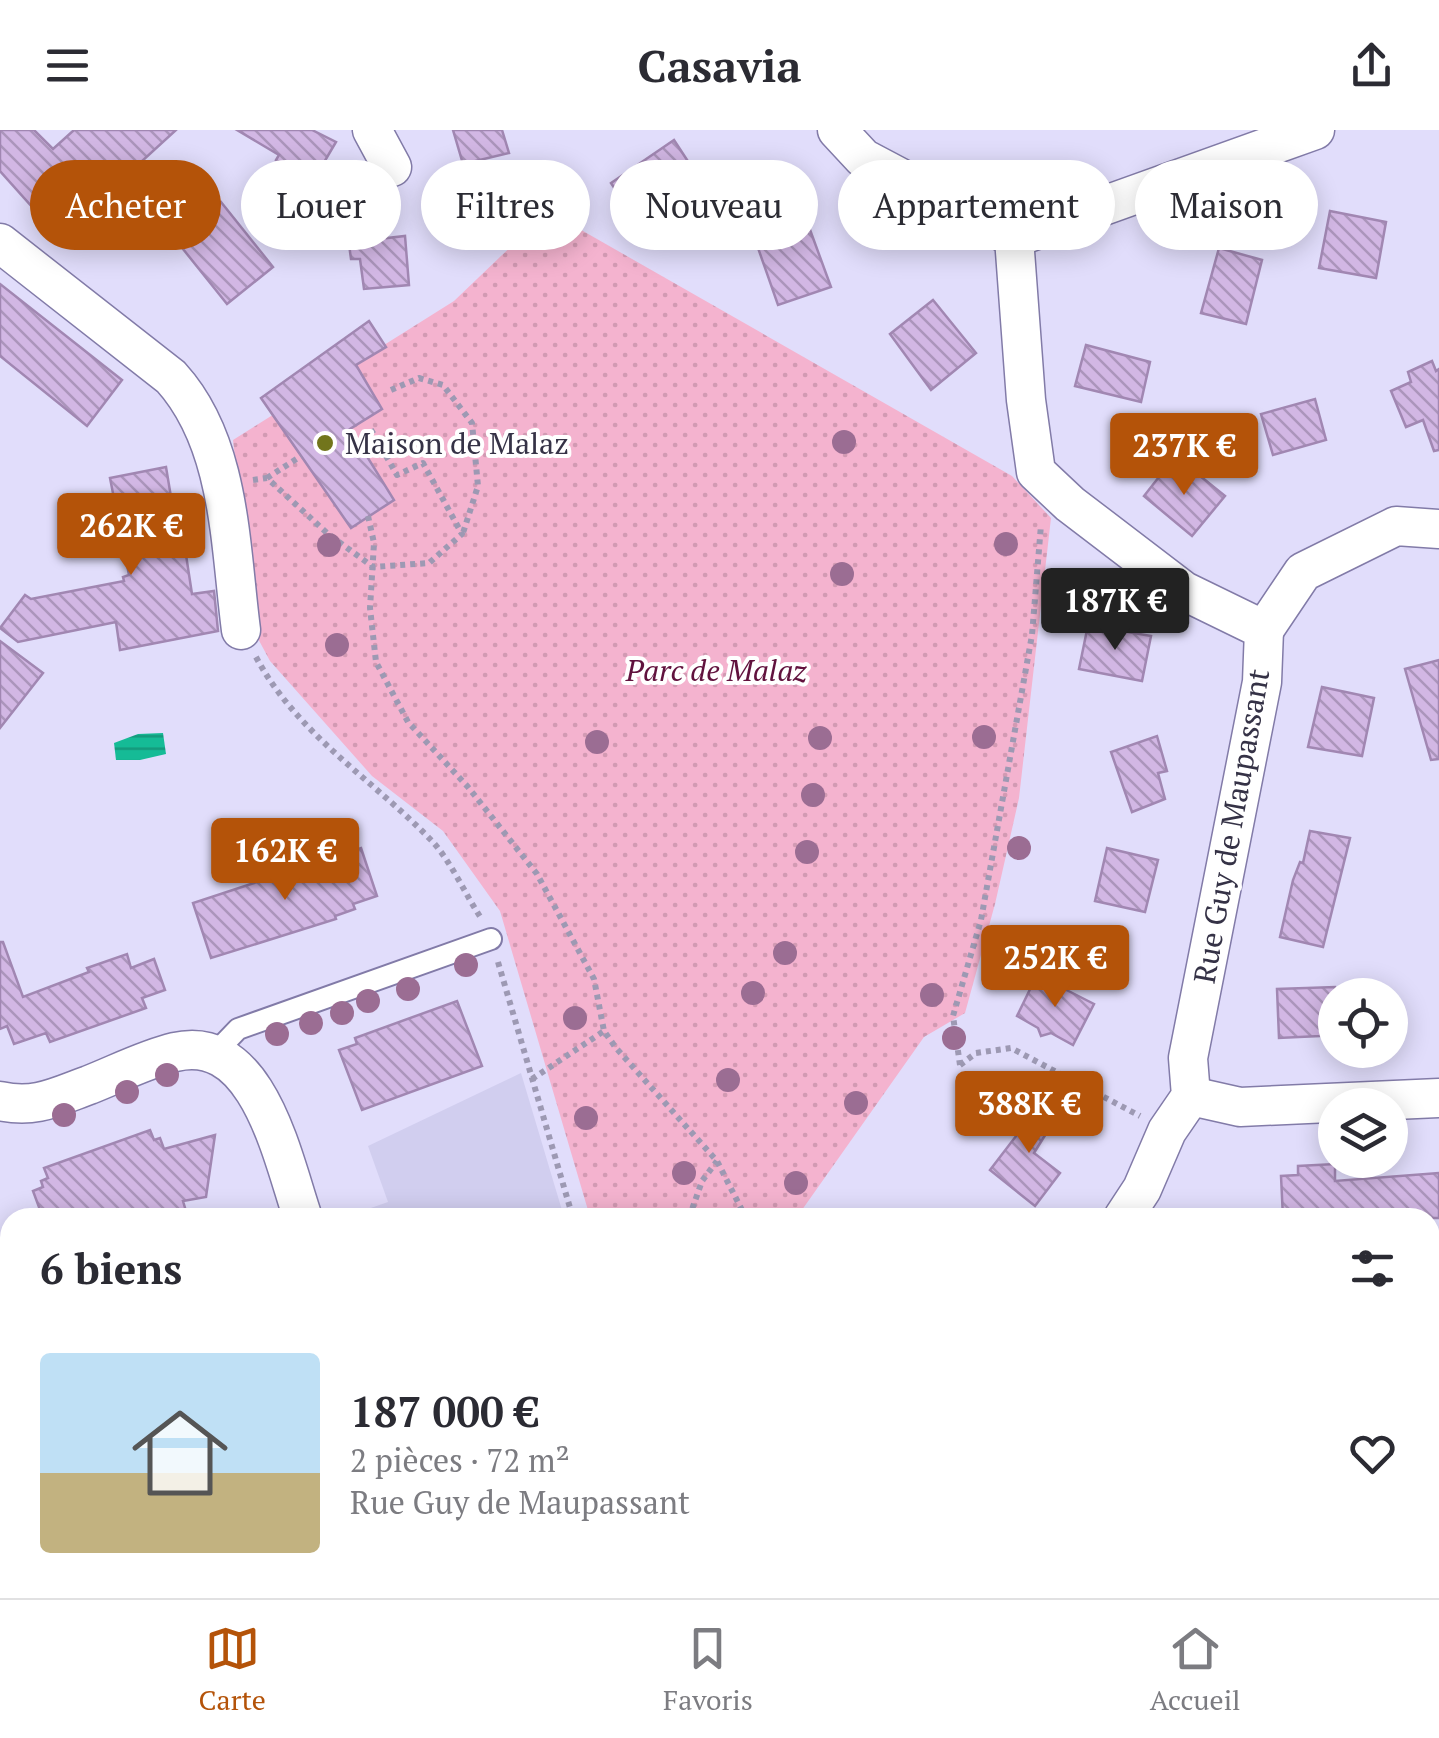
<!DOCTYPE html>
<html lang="fr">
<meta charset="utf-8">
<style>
:root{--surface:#fff;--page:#f7f7f7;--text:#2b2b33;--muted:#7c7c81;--line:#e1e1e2;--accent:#b45309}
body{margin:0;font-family:"PT Serif",serif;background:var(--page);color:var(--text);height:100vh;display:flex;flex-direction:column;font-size:38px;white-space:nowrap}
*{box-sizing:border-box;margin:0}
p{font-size:32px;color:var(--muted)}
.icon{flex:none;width:55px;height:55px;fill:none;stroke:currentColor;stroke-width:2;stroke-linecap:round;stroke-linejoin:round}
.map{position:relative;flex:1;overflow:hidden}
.details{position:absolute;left:0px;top:1078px;width:1440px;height:392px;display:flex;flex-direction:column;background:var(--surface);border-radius:30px 30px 0 0;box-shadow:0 5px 25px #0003}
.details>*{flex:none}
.banner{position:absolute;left:30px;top:30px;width:1380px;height:90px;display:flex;gap:20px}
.tools{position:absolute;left:1318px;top:848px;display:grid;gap:20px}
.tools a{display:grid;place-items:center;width:90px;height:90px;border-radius:50%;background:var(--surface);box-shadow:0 5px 25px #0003;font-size:50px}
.price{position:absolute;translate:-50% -85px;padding:0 22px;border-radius:10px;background:var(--accent);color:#fff;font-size:32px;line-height:65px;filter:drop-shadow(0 2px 5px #0008)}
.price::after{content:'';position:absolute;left:50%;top:60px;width:30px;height:22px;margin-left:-15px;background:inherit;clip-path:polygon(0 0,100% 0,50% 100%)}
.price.current{background:#222;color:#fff}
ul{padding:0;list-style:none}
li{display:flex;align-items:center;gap:30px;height:250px;padding:0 40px}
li+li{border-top:2px solid var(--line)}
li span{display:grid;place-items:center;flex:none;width:280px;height:200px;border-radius:10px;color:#555}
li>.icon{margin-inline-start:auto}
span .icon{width:120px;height:120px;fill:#fffc;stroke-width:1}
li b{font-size:42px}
h2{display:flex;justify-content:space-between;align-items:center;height:120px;padding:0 40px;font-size:42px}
.pill{padding:0 35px;border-radius:45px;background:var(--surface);box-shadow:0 5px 25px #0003;font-size:35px;line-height:90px}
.pill.current{background:var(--accent);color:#fff}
header{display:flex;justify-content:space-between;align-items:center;height:130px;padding:0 40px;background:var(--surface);font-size:45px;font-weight:800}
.menu{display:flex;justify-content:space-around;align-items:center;height:140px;border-top:2px solid var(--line);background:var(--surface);font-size:28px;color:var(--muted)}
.menu a{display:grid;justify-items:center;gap:5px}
.menu .current{color:var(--accent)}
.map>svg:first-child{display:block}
.built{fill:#d1ceef}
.forest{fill:url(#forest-firs)}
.park{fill:url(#park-dots)}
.water{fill:url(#water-rules)}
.building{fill:url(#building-back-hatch);stroke:#a187b2;stroke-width:2.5}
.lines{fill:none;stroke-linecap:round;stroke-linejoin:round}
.service-casing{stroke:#827ba8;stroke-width:24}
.minor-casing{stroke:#827ba8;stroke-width:41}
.path{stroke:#9d99b3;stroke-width:6;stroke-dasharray:5 5;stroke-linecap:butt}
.service{stroke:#fff;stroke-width:20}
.minor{stroke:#fff;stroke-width:38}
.tree{fill:#9b6d93}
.poi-dot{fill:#72751c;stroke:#fff;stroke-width:4}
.labels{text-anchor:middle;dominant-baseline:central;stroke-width:8;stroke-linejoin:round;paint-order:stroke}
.poi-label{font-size:30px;fill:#353246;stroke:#fff;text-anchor:start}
.park-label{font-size:30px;font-style:italic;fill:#61123e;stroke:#fff}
.street-label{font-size:30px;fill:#353246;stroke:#fff}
</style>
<header><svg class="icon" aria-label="menu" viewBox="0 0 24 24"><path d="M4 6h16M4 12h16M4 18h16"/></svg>Casavia<svg class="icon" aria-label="share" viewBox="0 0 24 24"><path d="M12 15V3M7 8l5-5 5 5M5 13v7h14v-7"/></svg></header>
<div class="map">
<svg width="1439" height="1468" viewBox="0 0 1439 1468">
<defs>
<pattern id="forest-firs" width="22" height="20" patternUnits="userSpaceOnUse" patternTransform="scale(2.5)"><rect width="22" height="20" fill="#f778b6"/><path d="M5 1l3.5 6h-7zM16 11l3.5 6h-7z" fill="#c96396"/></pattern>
<pattern id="park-dots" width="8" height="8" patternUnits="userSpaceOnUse" patternTransform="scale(2.5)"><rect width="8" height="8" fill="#f4b3cf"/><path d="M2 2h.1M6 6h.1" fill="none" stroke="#d29ab3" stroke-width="1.8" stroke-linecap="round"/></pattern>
<pattern id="water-rules" width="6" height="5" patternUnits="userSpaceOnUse" patternTransform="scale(2.5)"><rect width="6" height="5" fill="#15bb96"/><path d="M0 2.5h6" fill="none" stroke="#14997c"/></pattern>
<pattern id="building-back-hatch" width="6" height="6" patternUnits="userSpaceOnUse" patternTransform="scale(2.5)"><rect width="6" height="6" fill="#d2b7e4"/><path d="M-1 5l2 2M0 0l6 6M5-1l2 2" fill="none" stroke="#ab95bb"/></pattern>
</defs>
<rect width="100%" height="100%" fill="#e1ddfb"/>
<polygon class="built" points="521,943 564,1087 345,1087 388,1072 368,1016"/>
<polygon class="forest" points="467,1460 645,1460 629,1468 472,1468"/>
<polygon class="park" points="548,81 1012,346 1051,388 1019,668 995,774 965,883 924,907 797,1087 590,1087 500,781 443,701 372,646 270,531 255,503 233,310 454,171"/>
<polygon class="water" points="163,603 166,624 140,630 116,630 114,613 138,604"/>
<g class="building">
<polygon points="0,0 34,0 53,19 74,0 176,0 59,107 0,41"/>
<polygon points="237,0 312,0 336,12 313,51 276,30 279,25"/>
<polygon points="453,0 502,0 509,23 463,34"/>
<polygon points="674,10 706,59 675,81 677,85 646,106 611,53"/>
<polygon points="221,72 273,137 227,174 175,109"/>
<polygon points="1330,81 1386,92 1376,148 1319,138"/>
<polygon points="384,88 387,108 405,106 409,155 364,159 360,129 351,129 346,92"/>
<polygon points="809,97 831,157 778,175 757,115"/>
<polygon points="1219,118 1262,130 1246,194 1201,183"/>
<polygon points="0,154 122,250 87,296 0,226"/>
<polygon points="933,170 976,223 931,260 890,204"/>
<polygon points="369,191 386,217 356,235 382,279 350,299 394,370 351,398 261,268"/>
<polygon points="1086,215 1150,232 1141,272 1075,256"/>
<polygon points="1432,231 1436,241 1439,239 1439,320 1434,321 1423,290 1406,297 1391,261 1411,252 1408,242"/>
<polygon points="1315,269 1326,310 1273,325 1261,284"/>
<polygon points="1170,333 1184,344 1189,337 1225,366 1192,406 1144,366"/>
<polygon points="166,337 171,367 177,366 192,464 214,461 218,501 120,520 116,492 18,512 0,498 25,465 31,469 124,451 123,447 129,445 110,348"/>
<polygon points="1088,495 1151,506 1142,551 1079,539"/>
<polygon points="0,511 43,543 0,598"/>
<polygon points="1439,530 1439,629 1431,630 1405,539"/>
<polygon points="1322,557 1374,568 1362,626 1308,617"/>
<polygon points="1157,606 1167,641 1158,643 1165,669 1132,682 1111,622"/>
<polygon points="1310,701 1350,708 1323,817 1280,807 1293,750 1300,732 1303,733"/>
<polygon points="361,718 377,766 353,774 355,779 335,786 336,789 211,828 193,773"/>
<polygon points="1107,718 1158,730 1145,782 1095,771"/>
<polygon points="0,812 3,812 23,867 89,842 87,838 127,824 131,838 154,829 165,860 142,868 146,878 50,912 46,903 14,914 7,896 0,899"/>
<polygon points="1037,845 1094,874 1073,915 1051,903 1041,906 1038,898 1017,886"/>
<polygon points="1335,857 1335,901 1324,901 1320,906 1279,908 1277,859"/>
<polygon points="457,871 482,936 362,980 339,920 357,914 355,908"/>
<polygon points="1046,967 1062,978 1034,1023 1060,1043 1035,1076 990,1040"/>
<polygon points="150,1000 154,1010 160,1008 164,1019 215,1005 206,1067 183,1071 188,1088 43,1088 33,1061 43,1057 41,1051 48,1048 44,1038"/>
<polygon points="1335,1034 1335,1051 1439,1043 1439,1088 1283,1088 1281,1046 1298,1045 1298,1036"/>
</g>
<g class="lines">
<defs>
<g id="service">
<polyline points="214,924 238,899 491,809"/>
<polyline points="1430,1257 1439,1257"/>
<polyline points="129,1468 153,1460"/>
</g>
<g id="minor">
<polyline points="372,0 392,37"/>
<polyline points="837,0 863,28 1014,108"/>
<polyline points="1014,108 1026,270 1036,342 1070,374 1184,461 1264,500 1262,552 1188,928 1191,966 1167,1001 1142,1059 1123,1088"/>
<polyline points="1014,108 1315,0"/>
<path d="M0,113L171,247C231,313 230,416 241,500"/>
<polyline points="1264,500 1303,442 1396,396 1439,399"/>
<polyline points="1191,966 1240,977 1439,968"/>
<path d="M0,971C35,979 56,967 89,955C117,944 146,929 175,922C259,902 283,1031 303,1088"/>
<polyline points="437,1460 440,1468"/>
<polyline points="859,1460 866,1468"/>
<polyline points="1108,1460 1180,1468"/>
<polyline points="989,1468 1034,1460"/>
</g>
</defs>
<use href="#service" class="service-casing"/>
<use href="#minor" class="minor-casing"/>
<g class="path">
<polyline points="391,260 419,248 443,255 472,293 478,356 463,403"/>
<polyline points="267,348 301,326"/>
<polyline points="253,350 267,348 327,403 373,437 429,433 462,404 423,333 397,345 370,298"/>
<polyline points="368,386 374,413 370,478 376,532 408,592 468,657 537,744 594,849 604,901 616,918 717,1031 746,1088"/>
<path d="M256,527C297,604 372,649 431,710C451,731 465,764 481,788"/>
<polyline points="498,832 573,1088"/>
<polyline points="960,935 953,886 981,790 1032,505 1041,395"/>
<polyline points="960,935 976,923 1011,918 1140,986"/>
<polyline points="532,949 604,901"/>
<polyline points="689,1088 702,1051 717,1031"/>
<polyline points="814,1460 821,1468"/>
</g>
<use href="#service" class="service"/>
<use href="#minor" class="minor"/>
</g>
<g class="tree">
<circle cx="844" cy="312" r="12"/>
<circle cx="1006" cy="414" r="12"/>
<circle cx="329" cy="415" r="12"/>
<circle cx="842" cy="444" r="12"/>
<circle cx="337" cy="515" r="12"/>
<circle cx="984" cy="607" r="12"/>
<circle cx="820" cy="608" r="12"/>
<circle cx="597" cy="612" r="12"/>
<circle cx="813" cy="665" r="12"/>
<circle cx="1019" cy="718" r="12"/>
<circle cx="807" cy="722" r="12"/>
<circle cx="785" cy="823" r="12"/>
<circle cx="466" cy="835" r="12"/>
<circle cx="408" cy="859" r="12"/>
<circle cx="753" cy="863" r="12"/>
<circle cx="932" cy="865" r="12"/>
<circle cx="368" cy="871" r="12"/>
<circle cx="342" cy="883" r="12"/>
<circle cx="575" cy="888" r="12"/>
<circle cx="311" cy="893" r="12"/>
<circle cx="277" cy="904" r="12"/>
<circle cx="954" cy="908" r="12"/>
<circle cx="167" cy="945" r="12"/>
<circle cx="728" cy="950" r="12"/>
<circle cx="127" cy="962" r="12"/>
<circle cx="856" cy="973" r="12"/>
<circle cx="64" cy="985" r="12"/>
<circle cx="586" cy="988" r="12"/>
<circle cx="684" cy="1043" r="12"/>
<circle cx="796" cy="1053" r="12"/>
</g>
<circle class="poi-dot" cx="325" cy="313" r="10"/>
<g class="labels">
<g class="poi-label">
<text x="345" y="313">Maison de Malaz</text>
</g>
<g class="park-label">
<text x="716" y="540">Parc de Malaz</text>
</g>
<g class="street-label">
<text transform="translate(1231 696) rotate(-80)">Rue Guy de Maupassant</text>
</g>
</g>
</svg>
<div class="tools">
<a><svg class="icon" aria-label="locate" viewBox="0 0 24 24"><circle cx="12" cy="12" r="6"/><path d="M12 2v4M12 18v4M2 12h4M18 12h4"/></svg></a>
<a><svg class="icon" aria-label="layers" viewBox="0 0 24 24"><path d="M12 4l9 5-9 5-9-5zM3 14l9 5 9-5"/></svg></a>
</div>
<b class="price" style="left:1184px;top:368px">237K €</b>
<b class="price" style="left:131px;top:448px">262K €</b>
<b class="price current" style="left:1115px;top:523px">187K €</b>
<b class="price" style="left:285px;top:773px">162K €</b>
<b class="price" style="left:1055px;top:880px">252K €</b>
<b class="price" style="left:1029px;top:1026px">388K €</b>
<div class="banner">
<a class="pill current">Acheter</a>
<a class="pill">Louer</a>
<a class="pill">Filtres</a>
<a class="pill">Nouveau</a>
<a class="pill">Appartement</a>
<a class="pill">Maison</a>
</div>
<section class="details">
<h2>6 biens<svg class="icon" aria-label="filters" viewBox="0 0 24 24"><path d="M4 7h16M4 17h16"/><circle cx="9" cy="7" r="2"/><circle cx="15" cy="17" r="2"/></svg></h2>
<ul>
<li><span style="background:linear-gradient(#bfe0f5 60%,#c2b280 0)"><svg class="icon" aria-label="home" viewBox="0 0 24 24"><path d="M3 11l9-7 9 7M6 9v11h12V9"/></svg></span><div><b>187 000 €</b><p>2 pièces · 72 m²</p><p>Rue Guy de Maupassant</p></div><svg class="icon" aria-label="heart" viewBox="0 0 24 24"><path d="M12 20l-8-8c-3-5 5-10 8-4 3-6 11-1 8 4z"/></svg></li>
</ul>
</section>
</div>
<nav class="menu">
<a class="current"><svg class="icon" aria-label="map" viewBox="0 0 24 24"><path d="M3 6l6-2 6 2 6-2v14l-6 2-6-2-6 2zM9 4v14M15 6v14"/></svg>Carte</a>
<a><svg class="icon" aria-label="saved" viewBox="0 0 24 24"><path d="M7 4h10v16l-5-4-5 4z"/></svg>Favoris</a>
<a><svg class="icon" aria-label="home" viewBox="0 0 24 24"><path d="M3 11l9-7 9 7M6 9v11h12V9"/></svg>Accueil</a>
</nav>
